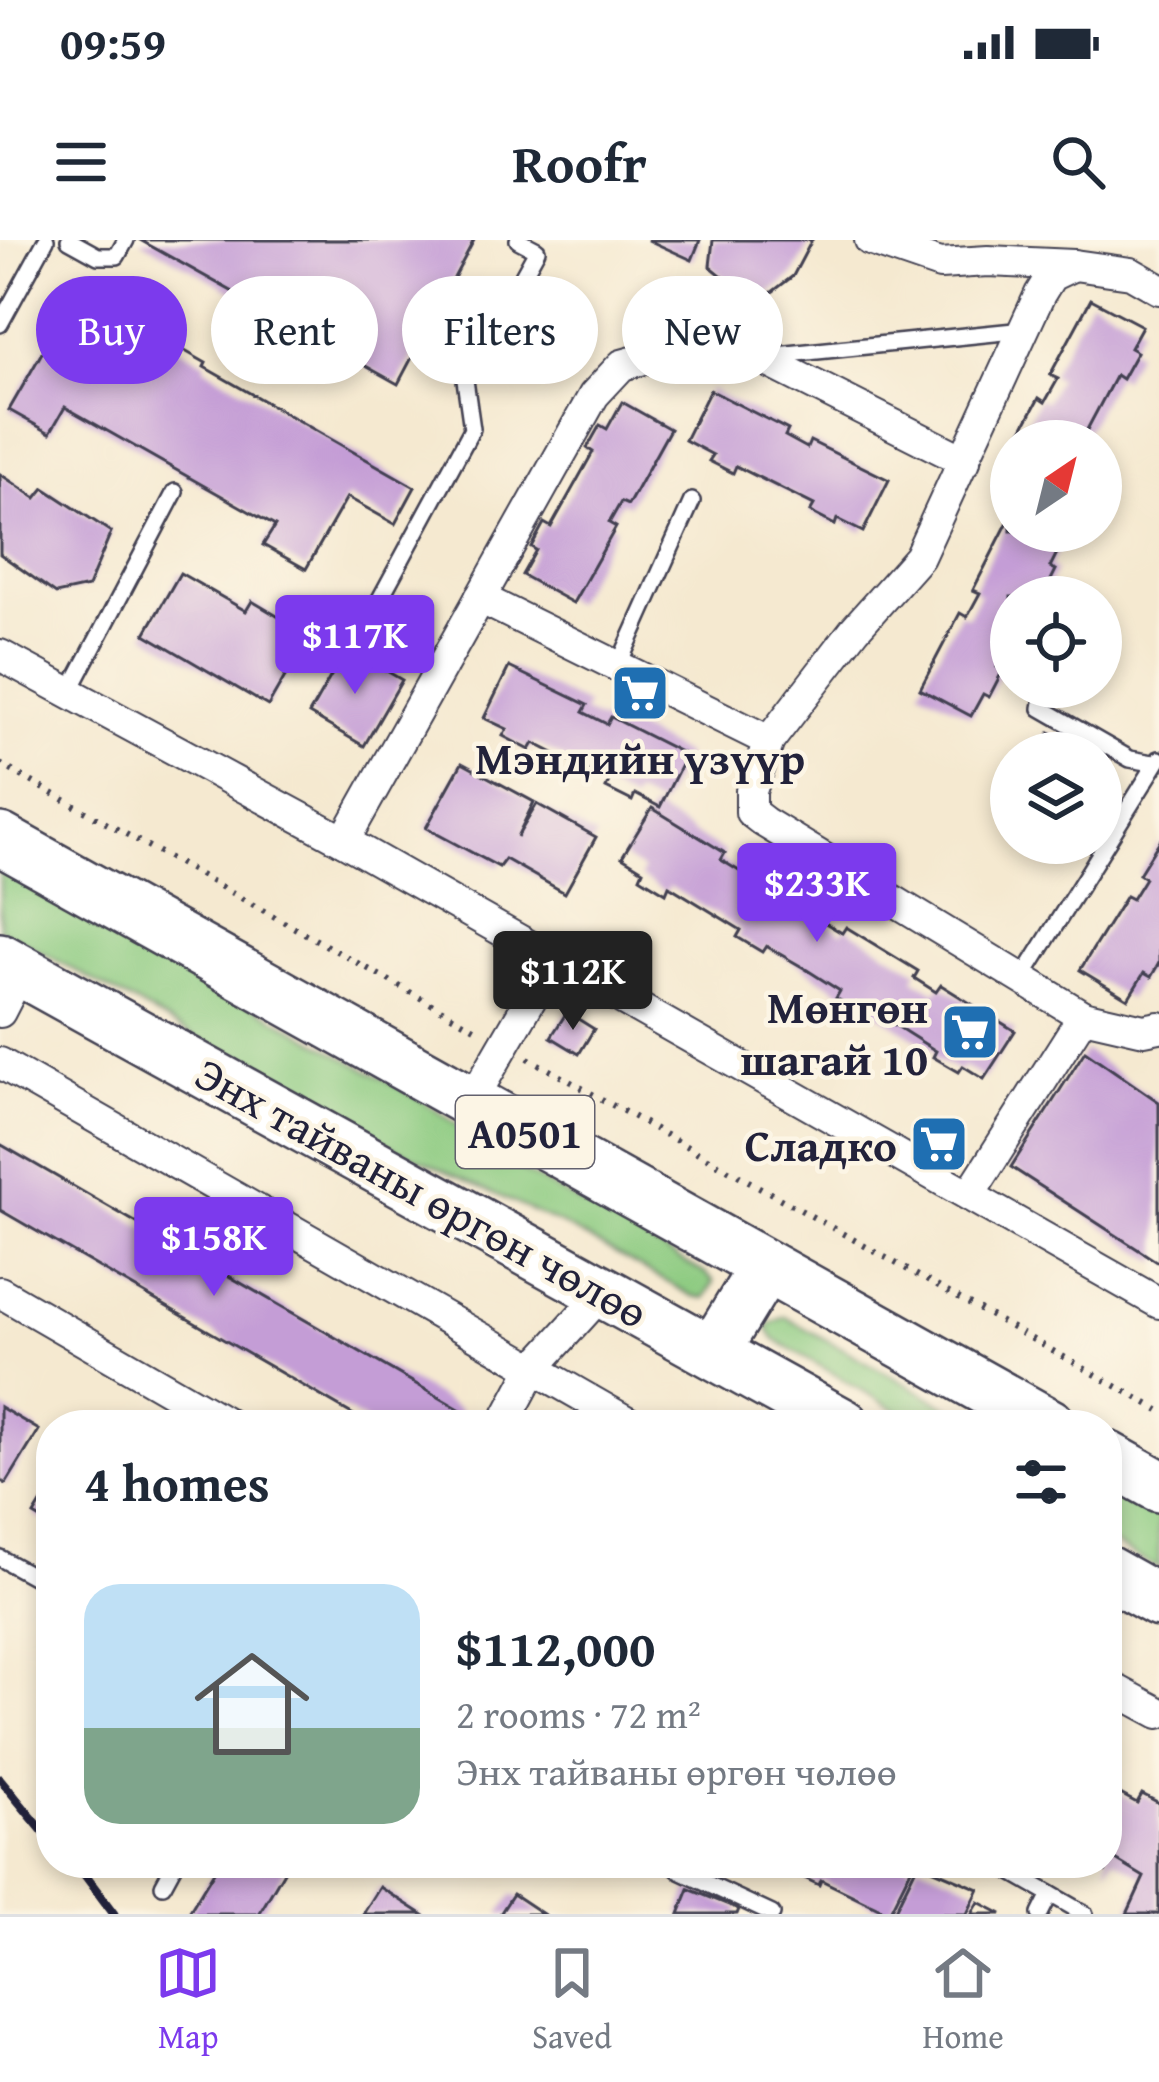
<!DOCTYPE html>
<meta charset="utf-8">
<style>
:root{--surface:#fff;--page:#f2f2f3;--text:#1f2937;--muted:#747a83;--line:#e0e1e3;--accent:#7c3aed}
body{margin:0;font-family:"Gentium Book Plus",serif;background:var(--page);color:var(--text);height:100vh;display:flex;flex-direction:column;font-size:45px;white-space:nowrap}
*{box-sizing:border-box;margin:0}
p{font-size:39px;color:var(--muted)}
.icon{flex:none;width:66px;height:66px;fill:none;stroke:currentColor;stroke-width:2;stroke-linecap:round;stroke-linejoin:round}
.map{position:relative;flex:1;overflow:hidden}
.drawer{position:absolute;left:36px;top:1170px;width:1086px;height:468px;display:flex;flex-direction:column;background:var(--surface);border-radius:48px;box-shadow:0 6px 18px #0003}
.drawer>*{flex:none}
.hud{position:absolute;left:36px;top:36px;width:1089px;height:108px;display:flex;gap:24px}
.needle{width:78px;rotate:35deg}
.tools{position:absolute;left:990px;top:180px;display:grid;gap:24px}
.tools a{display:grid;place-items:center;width:132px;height:132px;border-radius:50%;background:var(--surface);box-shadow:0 6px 18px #0003;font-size:60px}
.price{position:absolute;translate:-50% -102px;padding:0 27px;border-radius:12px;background:var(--accent);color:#fff;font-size:39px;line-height:78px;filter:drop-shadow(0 3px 6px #0008)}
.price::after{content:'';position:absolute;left:50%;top:72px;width:36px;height:27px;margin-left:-18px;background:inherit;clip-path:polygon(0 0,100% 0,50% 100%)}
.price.current{background:#222;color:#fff}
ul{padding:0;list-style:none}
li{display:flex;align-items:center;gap:36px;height:300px;padding:0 48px}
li+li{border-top:3px solid var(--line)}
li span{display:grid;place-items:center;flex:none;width:336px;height:240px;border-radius:36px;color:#555}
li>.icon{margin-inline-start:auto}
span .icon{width:144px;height:144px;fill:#fffc;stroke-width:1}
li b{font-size:51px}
h2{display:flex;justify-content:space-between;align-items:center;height:144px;padding:0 48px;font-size:51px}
.tag{padding:0 42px;border-radius:54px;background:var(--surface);box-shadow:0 6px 18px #0003;font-size:42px;line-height:108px}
.tag.current{background:var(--accent);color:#fff}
.status{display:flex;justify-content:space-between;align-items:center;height:84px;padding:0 60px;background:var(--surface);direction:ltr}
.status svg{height:33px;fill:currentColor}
header{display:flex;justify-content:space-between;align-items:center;height:156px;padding:0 48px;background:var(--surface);font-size:54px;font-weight:700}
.menu{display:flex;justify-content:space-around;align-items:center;height:168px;border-top:3px solid var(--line);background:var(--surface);font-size:33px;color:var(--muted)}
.menu a{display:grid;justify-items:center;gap:6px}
.menu .current{color:var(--accent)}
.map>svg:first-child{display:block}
.green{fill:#8dcb81;stroke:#58765e;stroke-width:3}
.building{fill:#c49dd6}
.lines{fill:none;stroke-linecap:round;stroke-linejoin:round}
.service-casing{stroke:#424051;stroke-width:20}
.minor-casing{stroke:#424051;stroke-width:34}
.trunk-casing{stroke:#424051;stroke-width:56}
.path{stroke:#424051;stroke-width:6;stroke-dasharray:3 9;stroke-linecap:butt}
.service{stroke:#fff;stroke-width:15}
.minor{stroke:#fff;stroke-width:30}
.trunk{stroke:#fff;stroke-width:51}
.rail{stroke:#22223b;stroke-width:9}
.labels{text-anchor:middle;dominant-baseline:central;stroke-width:9;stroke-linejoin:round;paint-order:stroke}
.shield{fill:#fcf5e5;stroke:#63616e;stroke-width:3}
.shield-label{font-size:42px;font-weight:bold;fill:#22223b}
.poi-label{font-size:45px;font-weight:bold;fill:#22223b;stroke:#fcf5e5;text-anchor:end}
.street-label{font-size:45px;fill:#22223b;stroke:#fcf5e5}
</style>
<div class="status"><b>09:59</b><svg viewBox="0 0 49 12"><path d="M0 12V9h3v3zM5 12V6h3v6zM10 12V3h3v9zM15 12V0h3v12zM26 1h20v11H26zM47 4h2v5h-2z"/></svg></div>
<header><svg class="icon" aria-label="menu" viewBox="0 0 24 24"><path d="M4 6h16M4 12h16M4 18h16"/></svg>Roofr<svg class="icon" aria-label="search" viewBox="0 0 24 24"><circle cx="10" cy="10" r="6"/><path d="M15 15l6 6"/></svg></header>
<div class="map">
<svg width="1159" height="1674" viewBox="0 0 1159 1674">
<rect width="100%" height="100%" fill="#fcf5e5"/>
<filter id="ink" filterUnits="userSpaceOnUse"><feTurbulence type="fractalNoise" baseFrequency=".00833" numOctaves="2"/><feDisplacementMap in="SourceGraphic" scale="24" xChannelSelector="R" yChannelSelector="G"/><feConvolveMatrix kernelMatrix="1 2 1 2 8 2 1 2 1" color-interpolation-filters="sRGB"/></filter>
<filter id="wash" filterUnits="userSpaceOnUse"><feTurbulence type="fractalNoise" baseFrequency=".004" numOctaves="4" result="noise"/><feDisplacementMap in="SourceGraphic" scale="48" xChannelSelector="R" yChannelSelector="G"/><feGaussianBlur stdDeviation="2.7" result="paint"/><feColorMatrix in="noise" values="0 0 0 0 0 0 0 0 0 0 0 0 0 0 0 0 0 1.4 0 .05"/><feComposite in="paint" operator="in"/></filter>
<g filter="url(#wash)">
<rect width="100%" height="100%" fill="#f5e9d0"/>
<g class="green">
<polygon points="0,625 423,861 523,931 706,1034 714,1042 705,1058 693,1056 566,987 398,909 0,689"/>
<polygon points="785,1077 957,1172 986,1185 922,1185 774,1099 768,1089 770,1084"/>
<polygon points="1107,1242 1159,1271 1159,1329 1107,1300"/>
</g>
<g id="blocks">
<g class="building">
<polygon points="140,0 474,0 398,144"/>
<polygon points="648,0 700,0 692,20"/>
<polygon points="713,0 812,0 793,36 767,56 732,44 710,26"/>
<polygon points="78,50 206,123 204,127 415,247 395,284 347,257 306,329 263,305 275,286 65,167 50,193 9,170"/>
<polygon points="1091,59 1142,86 1130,108 1137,112 1122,139 1116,135 1081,201 1016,201 1039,158 1045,162 1058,139 1050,135"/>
<polygon points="710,150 788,190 785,196 807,208 810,201 889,240 863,292 837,279 835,285 810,272 814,265 736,226 733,233 709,221 713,215 685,200"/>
<polygon points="622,162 670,189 628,265 621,262 609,283 616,287 573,363 522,335 536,310 531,307 544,283 551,287 593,212 587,208 600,185 607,189"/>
<polygon points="1011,210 1011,256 999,249 1005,237 998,234"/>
<polygon points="0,234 36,258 44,248 111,292 88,347 56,354 0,314"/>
<polygon points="1011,276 1011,291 1068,291 1050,327 1056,330 1043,356 1036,352 1034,357 1011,357 1011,400 997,427 1003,430 989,457 983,454 971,476 920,449 960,373 967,377 980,353 973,350"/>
<polygon points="180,333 246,371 252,361 309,395 268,466 145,394"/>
<polygon points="347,408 402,440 364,506 309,474"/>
<polygon points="509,427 587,465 583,472 607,484 611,477 686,515 660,567 635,554 632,561 606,548 609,541 534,503 530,510 503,496 507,489 484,478"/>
<polygon points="1050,492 1084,513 1037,513"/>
<polygon points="462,523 534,562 517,597 537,564 596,597 565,653 505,619 499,627 426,588"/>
<polygon points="1101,524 1112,531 1101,549"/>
<polygon points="652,568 725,613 721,620 744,634 748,627 821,672 817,678 842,693 846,687 918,731 914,738 936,752 941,745 1015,791 984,839 963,826 959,832 933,817 936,811 865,766 860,773 836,758 840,751 804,728 766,706 762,712 737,697 741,690 669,646 666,653 640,637 643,630 622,617"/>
<polygon points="1159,602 1159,723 1151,737 1144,733 1128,759 1080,730 1126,656 1132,659 1145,638 1139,634"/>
<polygon points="567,772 594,789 579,814 551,797"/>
<polygon points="1085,811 1159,862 1159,1023 1011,927"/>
<polygon points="0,904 461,1170 452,1185 371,1185 0,970"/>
<polygon points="0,1167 39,1190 6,1244 0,1240"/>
<polygon points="51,1247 51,1285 34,1275"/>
<polygon points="1107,1538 1117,1544 1113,1550 1137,1563 1142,1554 1159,1563 1159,1674 1127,1674 1144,1637 1114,1619 1107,1629"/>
<polygon points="219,1623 289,1623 259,1674 188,1674"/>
<polygon points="773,1623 903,1623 912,1627 889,1673 821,1640 819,1645"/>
<polygon points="918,1623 979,1649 967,1674 893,1674"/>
<polygon points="380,1647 422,1674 363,1674"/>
<polygon points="689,1649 739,1669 737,1674 679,1674"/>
<polygon points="513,1654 543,1674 500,1674"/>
<polygon points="979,1662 1002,1674 972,1674"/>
</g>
</g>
</g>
<g filter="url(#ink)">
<use href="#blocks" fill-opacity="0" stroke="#424051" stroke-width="3"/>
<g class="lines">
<defs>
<g id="service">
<polyline points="69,0 98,16 117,16 126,0"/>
<polyline points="0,84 46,0"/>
<polyline points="768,116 1024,90"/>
<polyline points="374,370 472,189 465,140 537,10 518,0"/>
<polyline points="618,426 692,261"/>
<polyline points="1045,447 1041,468 1130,519 1153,523"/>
<polyline points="69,453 175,252"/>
<polyline points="1023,737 1159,519"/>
<polyline points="0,1318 51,1346"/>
<polyline points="671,1623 680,1631 772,1674"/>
<polyline points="996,1623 1085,1674"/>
<polyline points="163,1645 175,1623"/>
<polyline points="1040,1674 1050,1654"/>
</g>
<g id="minor">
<polyline points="870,0 940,24 988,21 1074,25 1131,33 1159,49"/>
<polyline points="480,358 769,501"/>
<polyline points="0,415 344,601 1159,1063"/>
<polyline points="344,601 594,155 622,125 662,114 759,117 965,221"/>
<polyline points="0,772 21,731"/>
<polyline points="1083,776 1144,790 1159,787"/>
<polyline points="0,823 633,1185"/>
<polyline points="471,862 554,719"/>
<polyline points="970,954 1083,776 764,582 751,572 751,551 769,501 855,389 919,317 1040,54 1051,36 1074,25"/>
<polyline points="0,1052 230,1185"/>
<polyline points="503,1185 533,1129 604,1051"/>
<polyline points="1107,1445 1159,1473"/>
</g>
<g id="trunk">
<polyline points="0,599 1050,1185"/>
<polyline points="0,719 844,1185"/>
<polyline points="713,1112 765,1027"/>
<polyline points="1107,1217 1159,1246"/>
<polyline points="1107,1332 1159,1361"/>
</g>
</defs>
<use href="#service" class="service-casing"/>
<use href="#minor" class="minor-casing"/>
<use href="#trunk" class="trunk-casing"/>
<g class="path">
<polyline points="0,524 480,791"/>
<polyline points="528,818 1159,1170"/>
</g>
<use href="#service" class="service"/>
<use href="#minor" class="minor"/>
<use href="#trunk" class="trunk"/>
<g class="rail">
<polyline points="0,1539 51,1601"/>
<polyline points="76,1623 114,1674"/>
</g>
</g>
</g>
<defs>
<symbol id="supermarket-square" viewBox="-11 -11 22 22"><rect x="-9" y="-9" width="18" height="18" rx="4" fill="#1f6fb2" stroke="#fcf5e5"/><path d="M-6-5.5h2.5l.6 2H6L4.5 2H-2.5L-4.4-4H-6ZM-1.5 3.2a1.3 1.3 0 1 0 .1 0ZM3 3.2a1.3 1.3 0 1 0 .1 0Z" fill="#fff"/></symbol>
</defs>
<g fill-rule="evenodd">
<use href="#supermarket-square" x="607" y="420" width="66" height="66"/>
<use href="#supermarket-square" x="937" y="759" width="66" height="66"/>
<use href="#supermarket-square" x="906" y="871" width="66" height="66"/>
</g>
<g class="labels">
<rect class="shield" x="456" y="856" width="138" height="72" rx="9"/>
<g class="shield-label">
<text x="525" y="892">A0501</text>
</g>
<g class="poi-label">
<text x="640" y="517" text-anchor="middle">Мэндийн үзүүр</text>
<text x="928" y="766">Мөнгөн<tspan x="928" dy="52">шагай 10</tspan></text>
<text x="897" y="904">Сладко</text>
</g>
<g class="street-label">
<text transform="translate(422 952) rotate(29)">Энх тайваны өргөн чөлөө</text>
</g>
</g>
</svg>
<div class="tools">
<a><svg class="needle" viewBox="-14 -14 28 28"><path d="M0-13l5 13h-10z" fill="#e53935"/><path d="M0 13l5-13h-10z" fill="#747a83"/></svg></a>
<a><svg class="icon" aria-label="locate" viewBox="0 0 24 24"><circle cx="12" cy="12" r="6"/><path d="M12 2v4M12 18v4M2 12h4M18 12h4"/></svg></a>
<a><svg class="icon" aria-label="layers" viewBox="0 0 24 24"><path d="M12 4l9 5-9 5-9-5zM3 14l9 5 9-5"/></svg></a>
</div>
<b class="price" style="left:355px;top:457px">$117K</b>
<b class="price" style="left:817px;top:705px">$233K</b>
<b class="price current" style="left:573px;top:793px">$112K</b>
<b class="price" style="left:214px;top:1059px">$158K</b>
<div class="hud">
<a class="tag current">Buy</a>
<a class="tag">Rent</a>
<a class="tag">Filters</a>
<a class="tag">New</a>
</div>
<section class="drawer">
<h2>4 homes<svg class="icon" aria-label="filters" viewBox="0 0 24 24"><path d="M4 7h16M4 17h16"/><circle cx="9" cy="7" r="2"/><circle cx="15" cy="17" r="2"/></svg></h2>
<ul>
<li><span style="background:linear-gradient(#bfe0f5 60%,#7fa58c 0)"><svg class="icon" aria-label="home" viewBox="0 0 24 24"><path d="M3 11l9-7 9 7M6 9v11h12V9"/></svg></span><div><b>$112,000</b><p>2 rooms · 72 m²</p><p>Энх тайваны өргөн чөлөө</p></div></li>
</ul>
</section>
</div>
<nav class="menu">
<a class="current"><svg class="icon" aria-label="map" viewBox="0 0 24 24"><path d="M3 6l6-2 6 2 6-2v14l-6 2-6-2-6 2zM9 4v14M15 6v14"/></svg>Map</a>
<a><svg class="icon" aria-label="saved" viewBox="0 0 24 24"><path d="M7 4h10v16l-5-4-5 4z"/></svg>Saved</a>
<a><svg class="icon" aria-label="home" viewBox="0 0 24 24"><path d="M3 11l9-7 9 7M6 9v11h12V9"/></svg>Home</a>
</nav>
